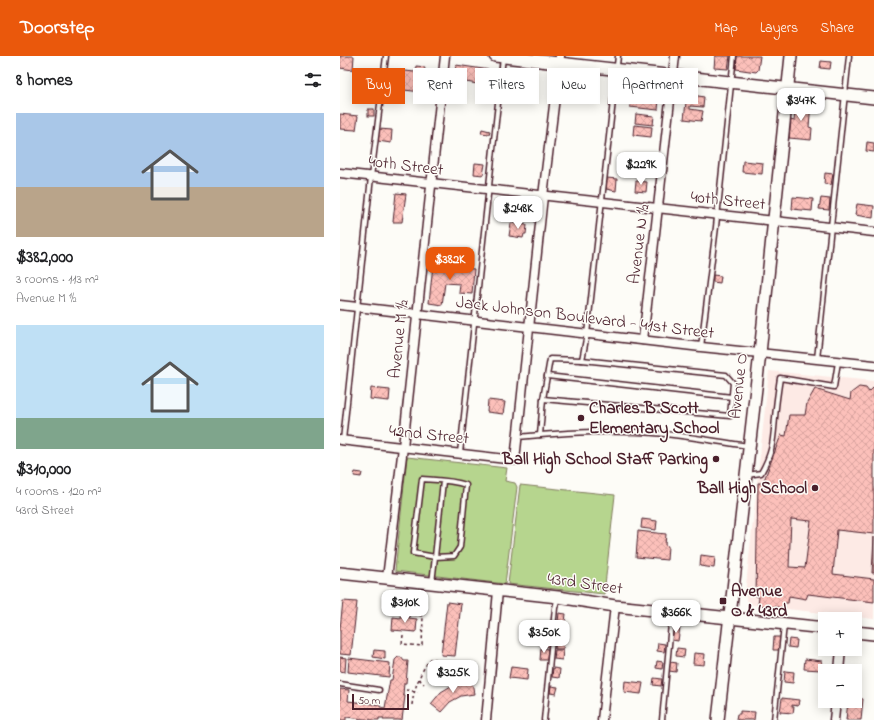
<!DOCTYPE html>
<meta charset="utf-8">
<style>
:root{--surface:#fff;--page:#f2f2f2;--text:#202124;--muted:#757577;--accent:#ea580c}
body{margin:0;font-family:"Indie Flower",sans-serif;background:var(--page);color:var(--text);height:100vh;display:flex;flex-direction:column;font-size:15px;white-space:nowrap}
*{box-sizing:border-box;margin:0}
p{font-size:13px;color:var(--muted)}
.icon{flex:none;width:22px;height:22px;fill:none;stroke:currentColor;stroke-width:2;stroke-linecap:round;stroke-linejoin:round}
.map{position:relative;flex:1;overflow:hidden}
.details{display:flex;flex-direction:column;background:var(--surface);width:340px}
.details>*{flex:none}
.hud{position:absolute;left:12px;top:12px;width:380px;height:36px;display:flex;gap:8px}
.buttons{position:absolute;left:478px;top:556px;display:grid;gap:8px}
.buttons a{display:grid;place-items:center;width:44px;height:44px;border-radius:0px;background:var(--surface);box-shadow:0 2px 10px #0003;font-size:20px}
.scale{position:absolute;left:12px;bottom:10px;width:57px;box-sizing:border-box;padding-left:4px;border:2px solid #4a1f2b;border-top:0;font-size:11px;line-height:14px;white-space:nowrap;color:#4a1f2b;-webkit-text-stroke:3px #fdfcf7;paint-order:stroke}
.price{position:absolute;translate:-50% -34px;padding:0 9px;border-radius:8px;background:#fff;color:#222;font-size:13px;line-height:26px;filter:drop-shadow(0 1px 2px #0008)}
.price::after{content:'';position:absolute;left:50%;top:24px;width:12px;height:9px;margin-left:-6px;background:inherit;clip-path:polygon(0 0,100% 0,50% 100%)}
.price.current{background:var(--accent);color:#fff}
ul{padding:0;list-style:none}
li{display:grid;align-content:center;gap:8px;height:212px;padding:0 16px}
li span{display:grid;place-items:center;height:124px;border-radius:0px;color:#555}
li>.icon{margin-inline-start:auto}
span .icon{width:72px;height:72px;fill:#fffc;stroke-width:1}
li b{font-size:17px}
h2{display:flex;justify-content:space-between;align-items:center;height:48px;padding:0 16px;font-size:17px}
.chip{padding:0 14px;border-radius:0px;background:var(--surface);box-shadow:0 2px 10px #0003;font-size:14px;line-height:36px}
.chip.current{background:var(--accent);color:#fff}
header{display:flex;align-items:center;gap:24px;box-sizing:border-box;height:56px;padding:0 20px;background:var(--accent);color:#fff}
header strong{font-size:19px}
nav{display:flex;gap:22px;margin-inline-start:auto;font-size:14px}
main{display:flex;flex:1;min-height:0}
.map>svg:first-child{display:block}
.built{fill:#fdeae5}
.green{fill:#b6d58e;stroke:#807a5c}
.building{fill:url(#building-cross-hatch);stroke:#4a1f2b;fill-rule:evenodd}
.lines{fill:none;stroke-linecap:round;stroke-linejoin:round}
.lane-casing{stroke:#4a1f2b;stroke-width:7}
.street-casing{stroke:#4a1f2b;stroke-width:11}
.secondary-casing{stroke:#4a1f2b;stroke-width:14}
.path{stroke:#4a1f2b;stroke-width:1.5;stroke-dasharray:3 3;stroke-linecap:butt}
.lane{stroke:#fdfcf7;stroke-width:4}
.street{stroke:#fdfcf7;stroke-width:8}
.secondary{stroke:#fdfcf7;stroke-width:11}
.poi-dot{fill:#4a1f2b;stroke:#fdfcf7;stroke-width:1.5}
.labels{text-anchor:middle;dominant-baseline:central;stroke-width:3;stroke-linejoin:round;paint-order:stroke}
.street-label{font-size:17px;fill:#4a1f2b;stroke:#fdfcf7}
.poi-label{font-size:17px;font-weight:bold;fill:#4a1f2b;stroke:#fdfcf7;text-anchor:start}
</style>
<header>
<strong>Doorstep</strong>
<nav><a>Map</a><a>Layers</a><a>Share</a></nav>
</header>
<main>
<section class="details">
<h2>8 homes<svg class="icon" aria-label="filters" viewBox="0 0 24 24"><path d="M4 7h16M4 17h16"/><circle cx="9" cy="7" r="2"/><circle cx="15" cy="17" r="2"/></svg></h2>
<ul>
<li><span style="background:linear-gradient(#a9c7e8 60%,#b9a48a 0)"><svg class="icon" aria-label="home" viewBox="0 0 24 24"><path d="M3 11l9-7 9 7M6 9v11h12V9"/></svg></span><div><b>$382,000</b><p>3 rooms · 113 m²</p><p>Avenue M ½</p></div></li>
<li><span style="background:linear-gradient(#bfe0f5 75%,#7fa58c 0)"><svg class="icon" aria-label="home" viewBox="0 0 24 24"><path d="M3 11l9-7 9 7M6 9v11h12V9"/></svg></span><div><b>$310,000</b><p>4 rooms · 120 m²</p><p>43rd Street</p></div></li>
</ul>
</section>
<div class="map">
<svg width="534" height="664" viewBox="0 0 534 664">
<defs>
<pattern id="building-cross-hatch" width="8" height="8" patternUnits="userSpaceOnUse"><rect width="8" height="8" fill="#fcc0ba"/><path d="M0 0l8 8M0 8l8-8" fill="none" stroke="#daa5a0"/></pattern>
</defs>
<rect width="100%" height="100%" fill="#fdfcf7"/>
<filter id="ink" filterUnits="userSpaceOnUse"><feTurbulence type="fractalNoise" baseFrequency=".025" numOctaves="2"/><feDisplacementMap in="SourceGraphic" scale="8" xChannelSelector="R" yChannelSelector="G"/><feConvolveMatrix kernelMatrix="1 2 1 2 8 2 1 2 1" color-interpolation-filters="sRGB"/></filter>
<g filter="url(#ink)">
<polygon class="built" points="429,315 534,325 534,563 413,549 409,548 405,539"/>
<g class="green">
<polygon points="67,401 167,412 165,425 175,427 177,431 165,528 55,515"/>
<polygon points="180,429 275,439 264,538 168,528"/>
</g>
<g class="building">
<polygon points="0,0 14,0 13,14 0,12"/>
<polygon points="375,0 390,0 388,13 374,12"/>
<polygon points="397,0 420,0 418,14 416,16 396,13"/>
<polygon points="481,5 491,6 490,13 480,12"/>
<polygon points="116,9 157,15 154,31 126,26 125,29 113,27"/>
<polygon points="76,10 85,11 82,36 55,33 54,46 44,45 45,34 52,35 54,14 75,16"/>
<polygon points="292,30 320,32 318,54 290,51"/>
<polygon points="347,38 364,41 363,51 350,50 350,53 363,55 361,65 344,63"/>
<polygon points="456,45 471,47 469,71 472,72 471,84 449,82 451,64 454,65"/>
<rect x="28" y="53" width="6" height="7"/>
<polygon points="0,58 18,60 16,74 0,73"/>
<polygon points="296,58 314,60 313,69 295,67"/>
<polygon points="294,69 312,71 311,81 293,79"/>
<polygon points="39,73 52,74 51,87 38,85"/>
<polygon points="142,73 150,75 149,78 141,77"/>
<polygon points="527,86 534,87 534,96 526,95"/>
<polygon points="403,105 423,107 422,118 402,116"/>
<polygon points="135,107 145,108 143,119 134,118"/>
<polygon points="485,117 493,118 491,129 484,128"/>
<polygon points="267,122 277,123 276,135 266,133"/>
<polygon points="296,125 307,126 306,136 295,135"/>
<polygon points="56,137 66,138 62,166 53,166"/>
<polygon points="453,141 473,143 472,155 452,153"/>
<polygon points="481,142 490,143 489,154 479,153"/>
<polygon points="517,148 534,150 533,162 515,159"/>
<polygon points="171,167 187,169 186,178 184,178 183,182 169,180"/>
<polygon points="93,209 134,213 132,238 119,237 120,228 105,227 102,249 89,247"/>
<polygon points="373,219 381,220 380,227 373,226"/>
<path d="M519,331L526,332L529,336L534,331V478L497,474L493,518L534,523V546L468,538L466,543L449,540L448,547H444L445,552L418,549L419,541L416,540L418,427H423L441,379L446,380L449,359H465L467,347L475,333L510,344L511,337ZM451,463L471,465L465,512L449,511Z"/>
<polygon points="31,332 50,334 49,345 30,343"/>
<polygon points="148,344 165,346 163,358 147,356"/>
<polygon points="15,416 22,417 21,421 14,420"/>
<polygon points="302,463 317,465 316,474 301,472"/>
<polygon points="298,475 326,478 325,489 328,490 327,504 296,501"/>
<polygon points="534,481 534,517 532,517"/>
<polygon points="361,499 375,501 374,512 360,510"/>
<polygon points="3,545 17,546 11,599 0,598 0,573"/>
<polygon points="107,546 121,548 115,600 101,599"/>
<polygon points="219,557 226,558 225,566 218,566"/>
<polygon points="61,559 69,559 69,562 77,563 76,576 52,574 53,561 61,562"/>
<polygon points="334,570 340,571 338,585 332,584"/>
<polygon points="203,574 210,575 209,591 201,590"/>
<polygon points="217,575 225,576 223,593 215,593"/>
<polygon points="434,581 441,581 439,594 433,594"/>
<polygon points="449,583 457,584 456,592 448,591"/>
<polygon points="318,587 325,588 324,596 317,595"/>
<polygon points="201,592 208,593 207,604 200,604"/>
<polygon points="337,592 345,593 344,601 336,600"/>
<polygon points="34,594 45,595 45,603 33,601"/>
<polygon points="215,594 223,594 222,604 214,603"/>
<polygon points="354,597 365,598 364,609 353,608"/>
<polygon points="0,601 6,602 5,616 0,615"/>
<polygon points="58,601 61,601 64,605 68,605 66,627 64,627 63,639 65,640 62,664 43,664 44,662 39,662 39,664 33,664 6,661 6,664 0,664 0,633 9,634 8,645 40,649 40,651 45,652 50,624 52,624 55,604"/>
<polygon points="9,602 50,607 49,621 8,616"/>
<polygon points="465,603 482,605 481,614 464,613"/>
<polygon points="317,605 323,606 322,613 316,612"/>
<polygon points="330,606 337,607 336,616 329,615"/>
<polygon points="171,611 188,613 187,624 169,622"/>
<polygon points="213,612 220,613 219,622 212,621"/>
<polygon points="445,615 454,616 453,627 444,626"/>
<polygon points="314,622 322,623 321,630 313,629"/>
<polygon points="132,625 134,638 121,640 110,646 101,656 91,648 101,636 116,627"/>
<polygon points="285,625 303,627 301,638 284,636"/>
<polygon points="211,630 218,631 216,638 210,637"/>
<polygon points="442,642 459,644 458,650 452,649 452,651 454,651 453,657 440,656"/>
<polygon points="515,642 523,643 521,664 506,664 508,645 515,645"/>
<polygon points="400,655 415,656 414,664 399,664 396,663 397,658 400,658"/>
</g>
<g class="lines">
<defs>
<g id="lane">
<polyline points="361,291 376,171 394,0"/>
<polyline points="477,303 509,0"/>
<polyline points="207,320 392,341"/>
<polyline points="203,343 390,360 393,327 386,319 242,304"/>
<polyline points="200,379 203,343 210,303 242,304 247,278 278,0"/>
<path d="M178,381C217,377 257,375 296,376C334,377 371,385 408,390"/>
<polyline points="3,384 31,121 46,0"/>
<polyline points="120,397 163,1"/>
<path d="M407,419L421,417C433,396 433,385 435,362C436,349 438,335 440,322L494,331L498,306"/>
<path d="M92,527L95,501L114,500L120,491L126,429C112,424 97,424 82,423L73,497L95,501L103,425"/>
<polyline points="0,628 39,634"/>
<polyline points="204,664 215,552 218,541"/>
<polyline points="322,664 332,557"/>
<polyline points="434,664 444,569"/>
</g>
<g id="street">
<polyline points="0,117 534,176"/>
<polyline points="0,249 361,291 534,309"/>
<polyline points="303,284 335,0"/>
<polyline points="0,384 175,404 203,140 220,0"/>
<polyline points="47,522 63,391 105,0"/>
<polyline points="499,615 501,593"/>
<polyline points="146,664 158,535"/>
<polyline points="262,664 275,550"/>
<polyline points="494,664 496,645"/>
</g>
<g id="secondary">
<polyline points="155,0 534,42"/>
<polyline points="0,517 218,541 275,550 485,572"/>
<polyline points="515,576 534,578"/>
<polyline points="378,664 420,297 451,0"/>
</g>
</defs>
<use href="#lane" class="lane-casing"/>
<use href="#street" class="street-casing"/>
<use href="#secondary" class="secondary-casing"/>
<g class="path">
<polyline points="63,579 62,588 82,590 83,560 65,557 66,540"/>
<polyline points="79,623 84,628"/>
<polyline points="66,634 78,636"/>
<path d="M72,649C74,632 80,617 90,603H95L103,614"/>
</g>
<use href="#lane" class="lane"/>
<use href="#street" class="street"/>
<use href="#secondary" class="secondary"/>
</g>
</g>
<g class="poi-dot">
<circle cx="241" cy="362" r="4"/>
<circle cx="376" cy="403" r="4"/>
<circle cx="475" cy="432" r="4"/>
<rect x="379" y="541" width="8" height="8" rx="2"/>
</g>
<g class="labels">
<g class="street-label">
<text transform="translate(66 110) rotate(7)">40th Street</text>
<text transform="translate(388 145) rotate(6)">40th Street</text>
<text transform="translate(299 188) rotate(-83)">Avenue N ½</text>
<text transform="translate(245 262) rotate(7)">Jack Johnson Boulevard - 41st Street</text>
<text transform="translate(59 283) rotate(-84)">Avenue M ½</text>
<text transform="translate(399 330) rotate(-84)">Avenue O</text>
<text transform="translate(89 379) rotate(6)">42nd Street</text>
<text transform="translate(245 528) rotate(8)">43rd Street</text>
</g>
<g class="poi-label">
<text x="249" y="352">Charles B Scott<tspan x="249" dy="20">Elementary School</tspan></text>
<text x="368" y="403" text-anchor="end">Ball High School Staff Parking</text>
<text x="467" y="432" text-anchor="end">Ball High School</text>
<text x="391" y="535">Avenue<tspan x="391" dy="20">O &amp; 43rd</tspan></text>
</g>
</g>
</svg>
<div class="buttons">
<a>+</a>
<a>−</a>
</div>
<div class="scale">50 m</div>
<b class="price" style="left:461px;top:66px">$347K</b>
<b class="price" style="left:301px;top:130px">$229K</b>
<b class="price" style="left:178px;top:174px">$248K</b>
<b class="price current" style="left:110px;top:225px">$382K</b>
<b class="price" style="left:65px;top:568px">$310K</b>
<b class="price" style="left:336px;top:578px">$366K</b>
<b class="price" style="left:204px;top:598px">$350K</b>
<b class="price" style="left:113px;top:638px">$325K</b>
<div class="hud">
<a class="chip current">Buy</a>
<a class="chip">Rent</a>
<a class="chip">Filters</a>
<a class="chip">New</a>
<a class="chip">Apartment</a>
</div>
</div>
</main>
